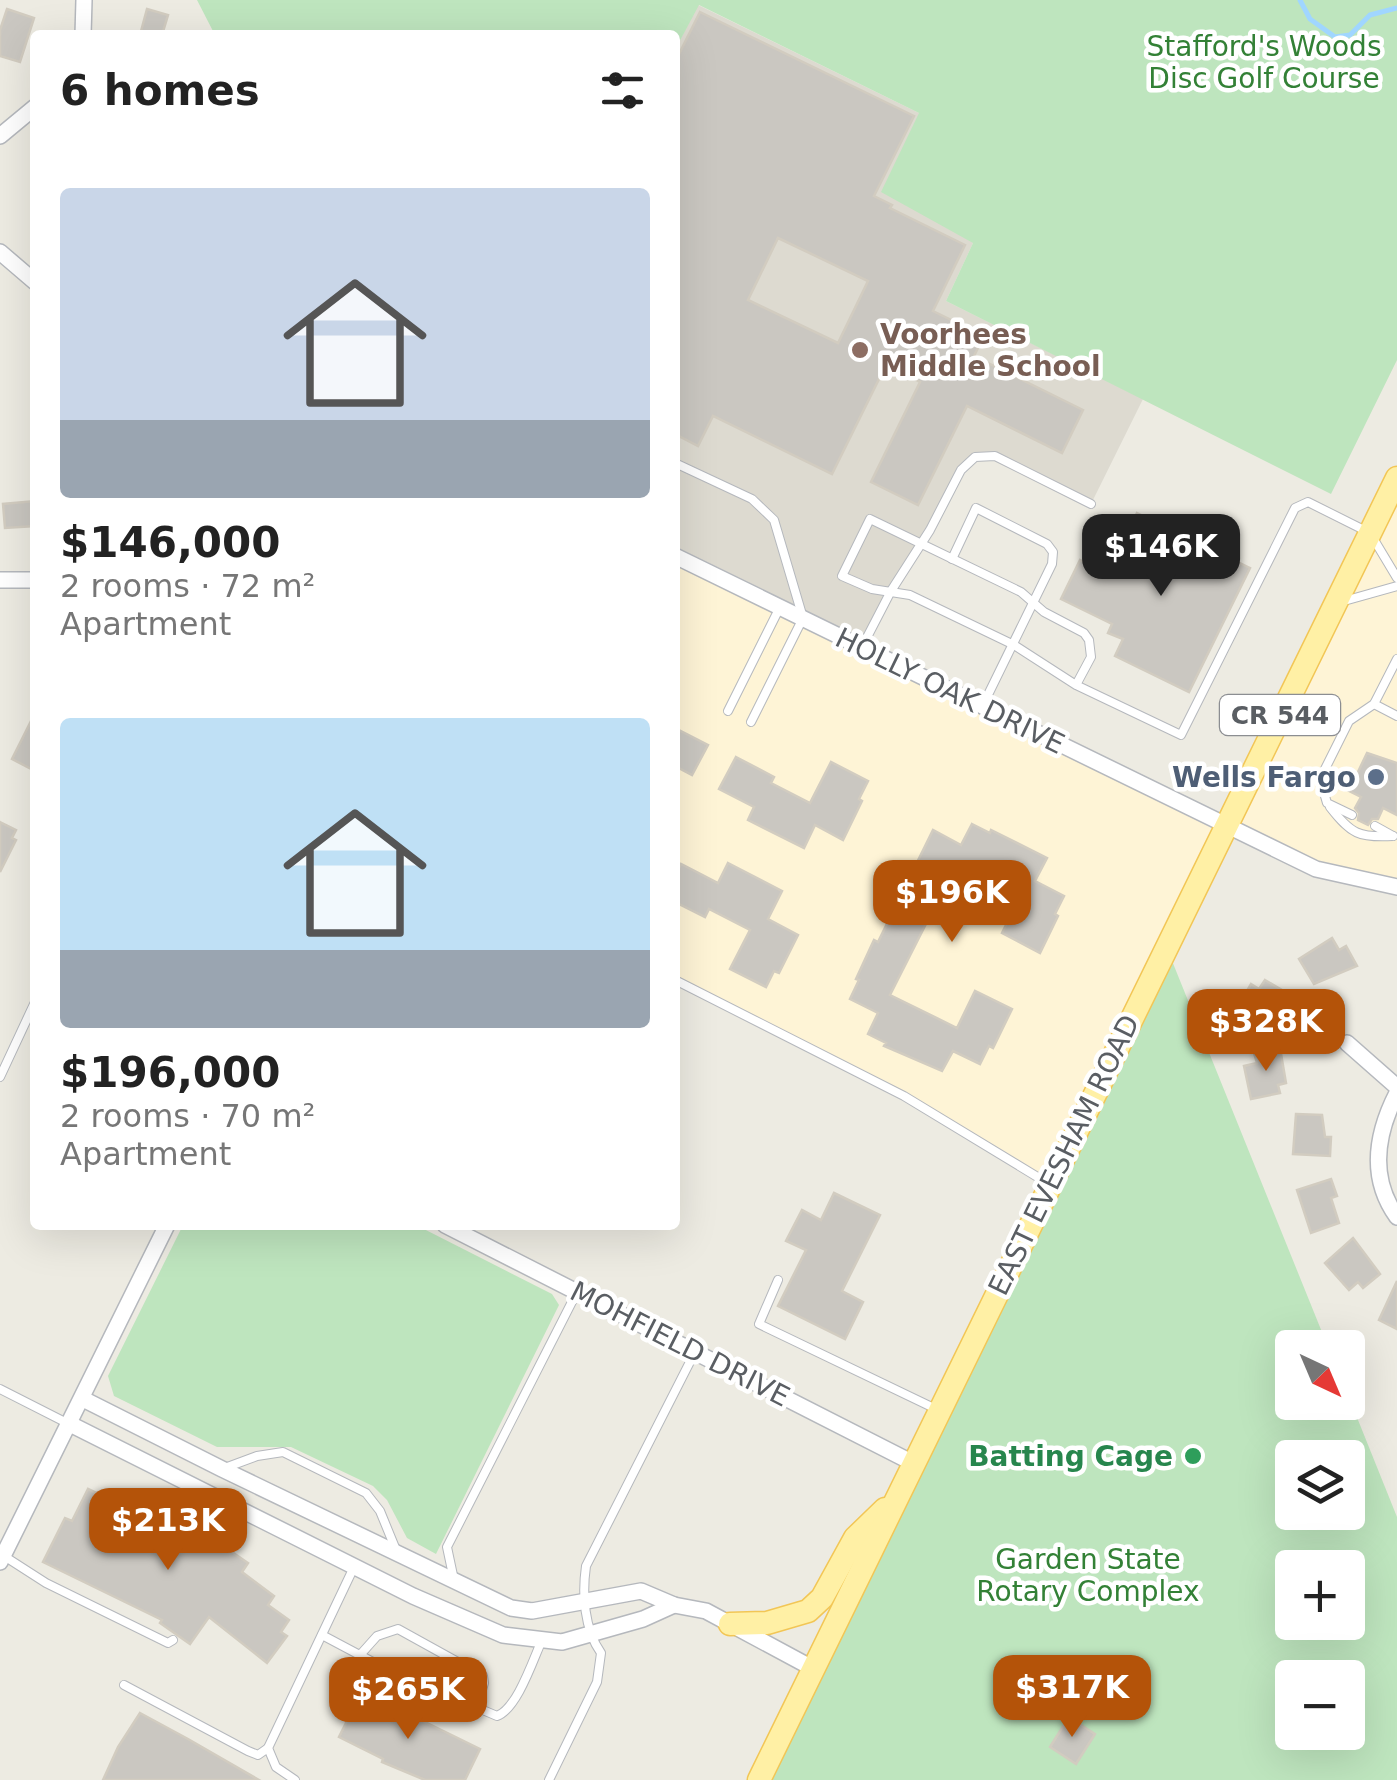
<!DOCTYPE html>
<meta charset="utf-8">
<style>
:root{--surface:#fff;--page:#f2f2f2;--text:#222;--muted:#767676;--accent:#b45309}
body{margin:0;font-family:"DejaVu Sans",sans-serif;background:var(--page);color:var(--text);height:100vh;display:flex;flex-direction:column;font-size:38px;white-space:nowrap}
*{box-sizing:border-box;margin:0}
p{font-size:32px;color:var(--muted)}
.icon{flex:none;width:55px;height:55px;fill:none;stroke:currentColor;stroke-width:2;stroke-linecap:round;stroke-linejoin:round}
.map{position:relative;flex:1;overflow:hidden}
.details{position:absolute;left:30px;top:30px;width:650px;height:1200px;display:flex;flex-direction:column;background:var(--surface);border-radius:10px;box-shadow:0 10px 40px #0002}
.details>*{flex:none}
.needle{width:65px;rotate:136deg}
.fabs{position:absolute;left:1275px;top:1330px;display:grid;gap:20px}
.fabs a{display:grid;place-items:center;width:90px;height:90px;border-radius:10px;background:var(--surface);box-shadow:0 10px 40px #0002;font-size:50px}
.price{position:absolute;translate:-50% -85px;padding:0 22px;border-radius:20px;background:var(--accent);color:#fff;font-size:32px;line-height:65px;filter:drop-shadow(0 2px 5px #0008)}
.price::after{content:'';position:absolute;left:50%;top:60px;width:30px;height:22px;margin-left:-15px;background:inherit;clip-path:polygon(0 0,100% 0,50% 100%)}
.price.current{background:#222;color:#fff}
ul{padding:0;list-style:none}
li{display:grid;align-content:center;gap:20px;height:530px;padding:0 30px}
li span{display:grid;place-items:center;height:310px;border-radius:10px;color:#555}
li>.icon{margin-inline-start:auto}
span .icon{width:180px;height:180px;fill:#fffc;stroke-width:1}
li b{font-size:42px}
h2{display:flex;justify-content:space-between;align-items:center;height:120px;padding:0 30px;font-size:42px}
.map>svg:first-child{display:block}
.commercial{fill:#fef4d6}
.education{fill:#dddad0}
.green{fill:#bee5be;fill-rule:evenodd}
.lines{fill:none;stroke-linecap:round;stroke-linejoin:round}
.stream{stroke:#a0d6ff;stroke-width:5}
.building{fill:#cac7c1;stroke:#d2ccc0;stroke-width:2.5;fill-rule:evenodd}
.lane-casing{stroke:#b5b8bd;stroke-width:10}
.street-casing{stroke:#b5b8bd;stroke-width:18}
.primary-casing{stroke:#f2c656;stroke-width:25}
.lane{stroke:#fff;stroke-width:8}
.street{stroke:#fff;stroke-width:15}
.primary{stroke:#fff0a5;stroke-width:22}
.education-dot{fill:#8d6e63;stroke:#fff;stroke-width:4}
.service-dot{fill:#5c6f8a;stroke:#fff;stroke-width:4}
.leisure-dot{fill:#2e9e5b;stroke:#fff;stroke-width:4}
.labels{text-anchor:middle;dominant-baseline:central;stroke-width:9;stroke-linejoin:round;paint-order:stroke}
.shield{fill:#fff;stroke:#8c8e92;stroke-width:2.5}
.shield-label{font-size:25px;font-weight:bold;fill:#5a5e63}
.park-label{font-size:28px;fill:#338136;stroke:#fff}
.education-label{font-size:28px;font-weight:bold;fill:#785e54;stroke:#fff;text-anchor:start}
.street-label{font-size:28px;fill:#5a5e63;stroke:#fff}
.service-label{font-size:28px;font-weight:bold;fill:#4e5e75;stroke:#fff;text-anchor:end}
.leisure-label{font-size:28px;font-weight:bold;fill:#27864d;stroke:#fff;text-anchor:end}
</style>
<div class="map">
<svg width="1397" height="1780" viewBox="0 0 1397 1780">
<rect width="100%" height="100%" fill="#edebe2"/>
<polygon class="commercial" points="1397,478 1397,887 1354,880 1225,827 1049,1184 904,1096 675,980 675,556 1225,826"/>
<polygon class="education" points="698,5 919,113 973,243 946,301 1143,399 1091,504 995,456 967,462 862,647 675,556 675,50"/>
<g class="green">
<polygon points="197,0 1397,0 1397,360 1331,494 946,301 973,243 881,192 919,113 699,5 675,50 675,35 215,35"/>
<path d="M1166,946L1328,1347L1292,1348V1402H1348V1395L1397,1517V1780H759ZM1292,1458H1348V1512H1292ZM1292,1568H1348V1622H1292ZM1292,1678H1348V1732H1292Z"/>
<polygon points="183,1225 416,1225 552,1294 559,1305 436,1554 407,1538 387,1500 373,1486 291,1447 217,1447 114,1396 108,1376"/>
</g>
<g class="lines">
<polyline class="stream" points="1300,0 1310,19 1335,37 1350,35 1370,15 1397,8"/>
</g>
<g class="building">
<polygon points="7,9 34,18 20,62 0,56 0,30"/>
<polygon points="147,9 168,15 162,35 140,35"/>
<path d="M700,12L914,116L874,196L892,205L890,208L965,245L933,311L984,336L974,356L1083,410L1062,453L967,406L918,505L871,482L920,382L886,365L832,474L713,416L698,446L675,434V62ZM778,238L868,281L838,343L748,300Z"/>
<polygon points="35,501 35,526 5,528 3,504"/>
<polygon points="1137,513 1250,568 1189,692 1115,656 1123,639 1108,633 1112,624 1061,599 1080,560 1107,574"/>
<polygon points="35,713 35,771 12,759"/>
<polygon points="675,728 708,745 692,775 675,766"/>
<polygon points="1367,753 1397,763 1397,815 1383,808 1378,819 1372,819 1368,825 1358,820 1359,813 1355,808 1361,797 1349,791"/>
<polygon points="736,757 774,777 771,783 810,803 831,762 868,781 859,799 862,801 843,840 815,825 804,848 748,820 754,807 719,789"/>
<polygon points="0,822 16,830 12,838 16,840 0,872"/>
<polygon points="972,824 990,833 991,830 1047,858 1035,881 1064,896 1055,914 1058,916 1040,953 1002,933 1019,899 951,865 934,898 938,900 890,995 957,1028 975,991 1012,1009 993,1048 989,1046 980,1064 953,1051 942,1071 884,1046 886,1043 868,1034 878,1013 850,999 859,980 856,979 874,940 878,942 933,830 961,845"/>
<polygon points="728,863 782,891 768,919 798,935 779,973 774,971 766,987 730,969 750,930 709,909 705,917 675,902 675,876 681,864 718,883"/>
<polygon points="1332,938 1339,950 1346,946 1357,966 1314,984 1299,959"/>
<polygon points="1265,980 1287,993 1265,1033 1233,1015 1251,984 1259,989"/>
<polygon points="1280,1048 1286,1083 1278,1085 1280,1093 1251,1099 1244,1066 1257,1063 1254,1053"/>
<polygon points="1296,1114 1322,1115 1325,1137 1331,1137 1330,1156 1293,1154"/>
<polygon points="1331,1179 1337,1196 1331,1198 1339,1223 1311,1233 1297,1190"/>
<polygon points="834,1193 880,1215 842,1291 863,1302 845,1339 778,1306 806,1250 786,1241 802,1210 821,1220"/>
<polygon points="1353,1238 1380,1274 1363,1288 1358,1282 1349,1290 1325,1263"/>
<polygon points="1397,1281 1397,1329 1379,1320"/>
<polygon points="88,1489 150,1519 152,1514 215,1544 226,1520 243,1528 244,1536 232,1552 248,1563 242,1572 274,1596 268,1605 289,1620 281,1632 287,1636 267,1663 209,1617 190,1644 160,1623 162,1620 43,1562 65,1518 72,1521"/>
<polygon points="362,1691 480,1749 465,1780 425,1780 382,1762 383,1759 339,1737"/>
<polygon points="140,1713 188,1739 259,1780 103,1780 118,1747"/>
<polygon points="1069,1717 1095,1734 1076,1764 1050,1747"/>
</g>
<g class="lines">
<defs>
<g id="lane">
<polyline points="675,463 752,499 774,520 803,618 751,722"/>
<polyline points="952,559 976,508 1047,544 1053,552 1052,564 983,705"/>
<polyline points="1344,601 1397,586"/>
<polyline points="862,647 891,591 930,530 961,470 975,457 995,456 1091,504"/>
<polyline points="1076,685 1091,657 1089,640 1084,633 1044,612 1021,592 870,519 842,576 872,589 910,595 1014,645 1076,685 1181,735 1295,508 1308,502 1370,533 1397,578"/>
<polyline points="1374,704 1397,716"/>
<polyline points="728,711 780,607"/>
<path d="M1330,807C1351,834 1359,838 1393,836"/>
<polyline points="1352,815 1327,803 1320,779 1349,721 1374,704 1397,659"/>
<polyline points="1375,826 1393,836"/>
<polyline points="675,980 904,1096 1049,1184"/>
<polyline points="0,1077 35,1002"/>
<polyline points="778,1280 759,1324 936,1409"/>
<polyline points="0,1389 67,1423"/>
<polyline points="222,1469 257,1456 283,1452 366,1493 380,1511 396,1550"/>
<polyline points="4,1556 46,1583 168,1643 173,1640"/>
<polyline points="454,1580 447,1547 577,1292"/>
<path d="M322,1635L386,1669L497,1716C517,1709 533,1660 542,1640"/>
<polyline points="360,1655 377,1636 398,1629 483,1676 484,1683 476,1709"/>
<polyline points="392,1671 397,1686 412,1702"/>
<polyline points="124,1685 248,1751 258,1755 268,1748"/>
<polyline points="430,1712 458,1713 468,1706"/>
<polyline points="295,1780 276,1767 268,1748 354,1567"/>
<path d="M549,1780L597,1682L601,1653C584,1629 582,1594 586,1566L695,1352"/>
</g>
<g id="street">
<polyline points="83,35 84,0"/>
<polyline points="0,136 35,107"/>
<polyline points="0,252 35,282"/>
<polyline points="675,556 1316,869 1397,887"/>
<polyline points="0,580 35,580"/>
<polyline points="1347,1043 1397,1087"/>
<path d="M1397,1093C1376,1134 1369,1178 1397,1217"/>
<polyline points="445,1225 915,1464"/>
<polyline points="83,1399 222,1469 511,1608 532,1611 641,1591 674,1605 706,1611 814,1669"/>
<polyline points="70,1424 413,1596 503,1635 562,1642 643,1619 674,1605"/>
<polyline points="0,1562 167,1225"/>
</g>
<g id="primary">
<polyline points="730,1624 767,1623 808,1611 822,1598 855,1538 885,1509"/>
<polyline points="759,1780 1397,478"/>
</g>
</defs>
<use href="#lane" class="lane-casing"/>
<use href="#street" class="street-casing"/>
<use href="#primary" class="primary-casing"/>
<use href="#lane" class="lane"/>
<use href="#street" class="street"/>
<use href="#primary" class="primary"/>
</g>
<circle class="education-dot" cx="860" cy="350" r="10"/>
<circle class="service-dot" cx="1376" cy="777" r="10"/>
<circle class="leisure-dot" cx="1193" cy="1456" r="10"/>
<g class="labels">
<rect class="shield" x="1220" y="695" width="120" height="40" rx="8"/>
<g class="shield-label">
<text x="1280" y="715">CR 544</text>
</g>
<g class="park-label">
<text x="1264" y="46">Stafford's Woods<tspan x="1264" dy="32">Disc Golf Course</tspan></text>
<text x="1088" y="1559">Garden State<tspan x="1088" dy="32">Rotary Complex</tspan></text>
</g>
<g class="education-label">
<text x="880" y="334">Voorhees<tspan x="880" dy="32">Middle School</tspan></text>
</g>
<g class="street-label">
<text transform="translate(950 691) rotate(26)">HOLLY OAK DRIVE</text>
<text transform="translate(1064 1155) rotate(-64)">EAST EVESHAM ROAD</text>
<text transform="translate(680 1344) rotate(27)">MOHFIELD DRIVE</text>
</g>
<g class="service-label">
<text x="1356" y="777">Wells Fargo</text>
</g>
<g class="leisure-label">
<text x="1173" y="1456">Batting Cage</text>
</g>
</g>
</svg>
<div class="fabs">
<a><svg class="needle" viewBox="-14 -14 28 28"><path d="M0-13l5 13h-10z" fill="#e53935"/><path d="M0 13l5-13h-10z" fill="#767676"/></svg></a>
<a><svg class="icon" aria-label="layers" viewBox="0 0 24 24"><path d="M12 4l9 5-9 5-9-5zM3 14l9 5 9-5"/></svg></a>
<a>+</a>
<a>−</a>
</div>
<b class="price current" style="left:1161px;top:599px">$146K</b>
<b class="price" style="left:952px;top:945px">$196K</b>
<b class="price" style="left:1266px;top:1074px">$328K</b>
<b class="price" style="left:168px;top:1573px">$213K</b>
<b class="price" style="left:1072px;top:1740px">$317K</b>
<b class="price" style="left:408px;top:1742px">$265K</b>
<section class="details">
<h2>6 homes<svg class="icon" aria-label="filters" viewBox="0 0 24 24"><path d="M4 7h16M4 17h16"/><circle cx="9" cy="7" r="2"/><circle cx="15" cy="17" r="2"/></svg></h2>
<ul>
<li><span style="background:linear-gradient(#c9d6e8 75%,#9aa5b1 0)"><svg class="icon" aria-label="home" viewBox="0 0 24 24"><path d="M3 11l9-7 9 7M6 9v11h12V9"/></svg></span><div><b>$146,000</b><p>2 rooms · 72 m²</p><p>Apartment</p></div></li>
<li><span style="background:linear-gradient(#bfe0f5 75%,#9aa5b1 0)"><svg class="icon" aria-label="home" viewBox="0 0 24 24"><path d="M3 11l9-7 9 7M6 9v11h12V9"/></svg></span><div><b>$196,000</b><p>2 rooms · 70 m²</p><p>Apartment</p></div></li>
</ul>
</section>
</div>
